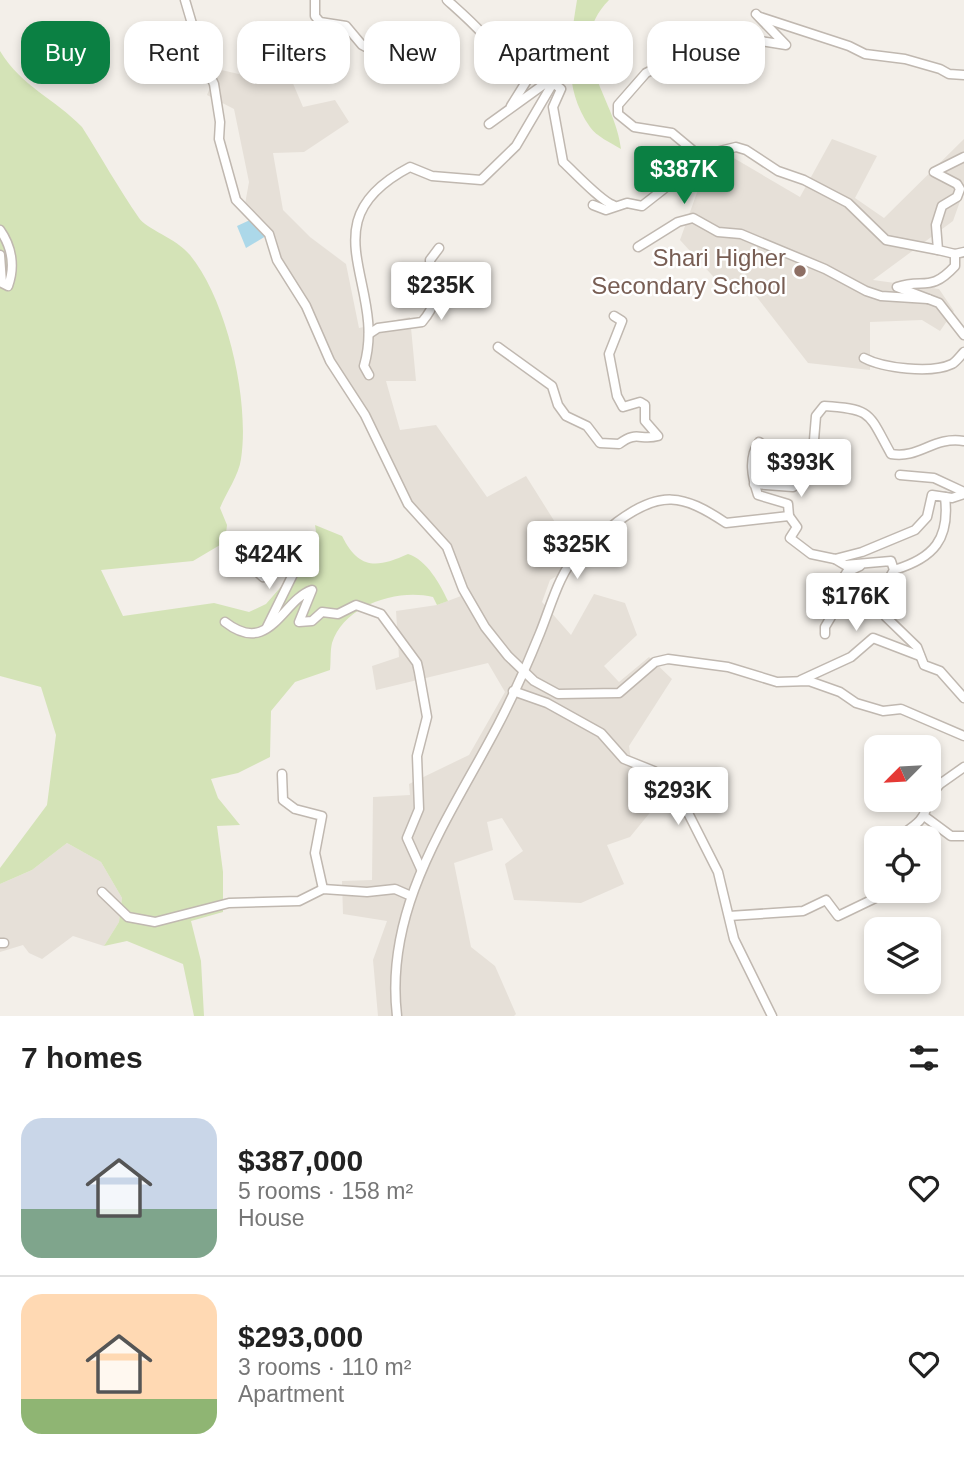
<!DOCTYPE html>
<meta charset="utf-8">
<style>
:root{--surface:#fff;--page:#f2f2f2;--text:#222;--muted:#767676;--line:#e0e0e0;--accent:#0b8043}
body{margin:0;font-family:Arial,sans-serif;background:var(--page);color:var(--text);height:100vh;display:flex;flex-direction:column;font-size:26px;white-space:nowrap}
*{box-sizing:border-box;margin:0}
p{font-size:23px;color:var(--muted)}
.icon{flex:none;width:38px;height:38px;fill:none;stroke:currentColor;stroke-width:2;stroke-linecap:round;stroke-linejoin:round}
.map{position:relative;height:1016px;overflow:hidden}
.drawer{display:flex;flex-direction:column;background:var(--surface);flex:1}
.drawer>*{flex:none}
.top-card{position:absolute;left:21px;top:21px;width:922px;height:63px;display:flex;gap:14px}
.needle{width:46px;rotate:246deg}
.fabs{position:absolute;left:864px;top:735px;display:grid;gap:14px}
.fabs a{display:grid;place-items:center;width:77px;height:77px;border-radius:14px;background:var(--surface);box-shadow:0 4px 10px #0003;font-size:35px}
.price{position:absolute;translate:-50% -60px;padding:0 16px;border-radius:7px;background:#fff;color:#222;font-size:23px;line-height:46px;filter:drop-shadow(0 2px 4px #0008)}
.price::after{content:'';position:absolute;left:50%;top:42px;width:21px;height:16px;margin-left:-10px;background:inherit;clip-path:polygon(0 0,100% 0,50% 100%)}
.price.selected{background:var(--accent);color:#fff}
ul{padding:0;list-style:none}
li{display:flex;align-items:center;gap:21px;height:175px;padding:0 21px}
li+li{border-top:2px solid var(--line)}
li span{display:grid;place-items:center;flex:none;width:196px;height:140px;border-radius:21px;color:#555}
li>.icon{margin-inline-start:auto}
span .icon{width:84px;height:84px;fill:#fffc;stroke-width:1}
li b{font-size:30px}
h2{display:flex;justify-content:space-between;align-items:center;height:84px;padding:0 21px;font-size:30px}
.pill{padding:0 24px;border-radius:21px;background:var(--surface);box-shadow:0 4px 10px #0003;font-size:24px;line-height:63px}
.pill.selected{background:var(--accent);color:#fff}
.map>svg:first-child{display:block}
.residential{fill:#e6e0d8}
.green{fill:#d4e3b7}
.water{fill:#acd8e9}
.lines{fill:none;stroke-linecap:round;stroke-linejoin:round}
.minor-casing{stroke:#c0b8b0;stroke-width:11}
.minor{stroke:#fff;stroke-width:8}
.education-dot{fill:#8d6e63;stroke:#fff;stroke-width:2.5}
.labels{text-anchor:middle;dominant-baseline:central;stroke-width:5;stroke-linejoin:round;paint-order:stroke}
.education-label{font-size:24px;fill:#785e54;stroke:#fff;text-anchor:end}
</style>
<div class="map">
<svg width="964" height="1016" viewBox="0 0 964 1016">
<rect width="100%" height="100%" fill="#f3efe9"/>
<g class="residential">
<polygon points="283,60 303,107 335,100 349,122 304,152 273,153 283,210 310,237 346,264 359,328 410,317 416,381 386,381 400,430 436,425 487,497 526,476 580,562 550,580 542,602 571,635 594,594 625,603 637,635 604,666 619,682 649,657 672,679 629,746 633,775 662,798 630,837 607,845 624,884 581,903 514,900 505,864 523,851 502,818 487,822 493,850 454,863 471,947 495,966 516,1014 514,1016 378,1016 373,960 387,921 343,914 342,881 372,880 373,797 410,795 409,784 469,755 505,692 488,663 376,690 372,666 399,657 396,611 437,605 461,596 440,545 413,516 385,449 326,356 287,282 276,247 245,204 249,182 234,109 207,95 217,69 256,78"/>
<polygon points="832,139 877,156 855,198 884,218 964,139 964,190 953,221 873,280 939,289 954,311 940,331 922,320 870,322 870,370 808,363 749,287 731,296 680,240 700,184 694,164 732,157 800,197"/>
<polygon points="67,843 101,862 122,898 119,922 104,946 73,936 42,959 29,953 23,945 0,952 0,884 32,870"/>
</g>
<g class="green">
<path d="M577,0H609C561,49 616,98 621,149C611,143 596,136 590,127C562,87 570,44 577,0Z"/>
<path d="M0,51C22,87 54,98 82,127C101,157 119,189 139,218C146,229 176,238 190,255C227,300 250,401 241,459C239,475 226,493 220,508L227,525L225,542L193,561L101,570L123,616L214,603L249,612L266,604L318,544L315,525L342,536C359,570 377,568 408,554C427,560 440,584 448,601L437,605L433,597C398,588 344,605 332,643C330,651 331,662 330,670L295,682L271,711L270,757L238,773L211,779L218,798L240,825L217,826L223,872V912L191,921L201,961L204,1016H194L183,964L127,941L104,946L119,922L122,898L101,862L67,843L32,870L0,884V868L47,805L56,735L41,687L0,676Z"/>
</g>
<polygon class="water" points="250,220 266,236 246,248 237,226"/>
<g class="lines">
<defs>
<g id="minor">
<polyline points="185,0 203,61 214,84 220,122 219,139 236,200 269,234 277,260 306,306 330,361 365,415 408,504 447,547 463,589 485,627 508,656 534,681 558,694 619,693 655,662 668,659 728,667 777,682 809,681 840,692 856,703 883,711 901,709 964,736"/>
<polyline points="315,0 315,16 320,22 346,26 362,45 379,54"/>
<path d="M447,0C467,18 497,43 504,69L514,66L548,35L539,61L511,106"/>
<polyline points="756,14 786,45 747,39 714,41 689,33 668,36 665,44 674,59 646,73 618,105 618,114 634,127 672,133 696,153 708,154 736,147 746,150 778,171 804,180 848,203 886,240 938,250"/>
<polyline points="760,17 849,46 865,54 905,59 940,69 949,74 964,75"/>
<path d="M489,124L543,85L553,83L561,89L553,107L563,162C575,173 601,201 613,205"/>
<path d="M593,205L606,210L627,203L642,206L679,177L659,183L652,181C655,162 676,154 693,153"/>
<path d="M0,230C12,247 15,267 8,286L2,283L0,255"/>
<polyline points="638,247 678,222 693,218 718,232 741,234 825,269 866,291 881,296 928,299"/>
<path d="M964,252L955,254V266C930,293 924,278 897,287L939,303L964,335"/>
<polyline points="955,254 938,250 936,225 942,206 957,197 960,189 957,184 934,172 964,157"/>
<path d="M369,334L378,328L422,322C443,298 431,288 430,260L439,248"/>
<path d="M498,347L552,386L558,405L566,416L587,426L600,443L619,444C637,430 640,441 658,436L645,421V405L640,402L623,407L617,396L609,354L622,321L614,316"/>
<path d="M864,358C883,368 931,374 952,364C956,362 961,355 964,352"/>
<path d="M369,375L364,366C388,285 305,222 410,167L432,176L481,180L516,146L553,83"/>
<polyline points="900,475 934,478 964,492"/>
<polyline points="754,484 793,487 812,474 812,464"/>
<path d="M789,516L788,504L758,495C752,477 748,458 759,442L796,465L812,464L816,416L824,406C873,409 868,413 891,454C920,459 933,436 964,441"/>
<polyline points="835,559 845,565 891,561 894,570 876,601 886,617 917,647 924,665 940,671 964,698"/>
<polyline points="252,567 263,577 288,558 300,560 267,627"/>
<path d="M894,570C934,558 950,539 945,497"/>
<polyline points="825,589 836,589 847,572 860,566"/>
<path d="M225,622C270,657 282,600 312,590L299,622L312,621L322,612L338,614L356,605L381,614L417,663L419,672L427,717L417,756L419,809L407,838L421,869"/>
<polyline points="825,634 825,627 835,610 836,589"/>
<polyline points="801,680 851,657 873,638 920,656"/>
<polyline points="513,691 547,703 601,733 624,759 654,771 682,801 718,872 734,939 772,1016"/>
<polyline points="282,774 283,800 295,809 322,816 315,853 323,889"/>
<polyline points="929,797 940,784 964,767"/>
<polyline points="924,816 951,836 964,836"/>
<path d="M902,838L901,835C916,825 926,819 928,800"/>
<polyline points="102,892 128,917 155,922 229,903 299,901 323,889 367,892 395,889 411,896"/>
<polyline points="729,916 803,911 826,900 838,916 890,891"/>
<polyline points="0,943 4,943"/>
<path d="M397,1016C384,906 450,817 498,725C513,696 528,663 540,633C551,606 559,573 579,552C590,541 605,532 617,522C660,490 683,494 726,523L789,516L797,527L790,538L811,554L835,559L862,552L915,530L927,517L932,495L952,498L964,494"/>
</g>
</defs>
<use href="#minor" class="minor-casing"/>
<use href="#minor" class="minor"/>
</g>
<circle class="education-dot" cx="800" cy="271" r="7"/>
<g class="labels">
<g class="education-label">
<text x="786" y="257">Shari Higher<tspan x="786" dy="28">Secondary School</tspan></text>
</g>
</g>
</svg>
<div class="fabs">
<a><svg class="needle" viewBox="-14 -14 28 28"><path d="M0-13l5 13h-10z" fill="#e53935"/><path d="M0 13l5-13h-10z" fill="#767676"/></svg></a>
<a><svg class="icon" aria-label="locate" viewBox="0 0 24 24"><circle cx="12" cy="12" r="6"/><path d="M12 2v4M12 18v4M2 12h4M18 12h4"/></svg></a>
<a><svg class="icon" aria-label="layers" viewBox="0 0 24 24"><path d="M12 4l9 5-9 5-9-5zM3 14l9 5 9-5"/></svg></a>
</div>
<b class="price selected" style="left:684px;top:206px">$387K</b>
<b class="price" style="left:441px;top:322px">$235K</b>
<b class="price" style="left:801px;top:499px">$393K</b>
<b class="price" style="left:577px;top:581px">$325K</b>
<b class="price" style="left:269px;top:591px">$424K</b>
<b class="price" style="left:856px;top:633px">$176K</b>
<b class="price" style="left:678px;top:827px">$293K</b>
<div class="top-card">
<a class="pill selected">Buy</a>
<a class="pill">Rent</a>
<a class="pill">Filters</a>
<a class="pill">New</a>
<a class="pill">Apartment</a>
<a class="pill">House</a>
</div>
</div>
<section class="drawer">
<h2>7 homes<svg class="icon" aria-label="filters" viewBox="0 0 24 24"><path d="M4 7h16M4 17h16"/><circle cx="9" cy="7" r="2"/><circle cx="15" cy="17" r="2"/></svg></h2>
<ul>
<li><span style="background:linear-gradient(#c9d6e8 65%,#7fa58c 0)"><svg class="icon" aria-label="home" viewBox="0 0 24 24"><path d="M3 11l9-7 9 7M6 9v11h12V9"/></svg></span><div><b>$387,000</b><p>5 rooms · 158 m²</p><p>House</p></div><svg class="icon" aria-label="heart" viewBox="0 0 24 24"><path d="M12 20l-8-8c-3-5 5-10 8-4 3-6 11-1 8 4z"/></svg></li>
<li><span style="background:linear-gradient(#ffd9b3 75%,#8fb573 0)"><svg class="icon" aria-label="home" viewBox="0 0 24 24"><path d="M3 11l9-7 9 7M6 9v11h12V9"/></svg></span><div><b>$293,000</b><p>3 rooms · 110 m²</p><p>Apartment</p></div><svg class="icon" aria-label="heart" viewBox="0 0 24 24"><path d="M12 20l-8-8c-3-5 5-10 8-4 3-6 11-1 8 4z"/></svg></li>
</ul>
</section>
